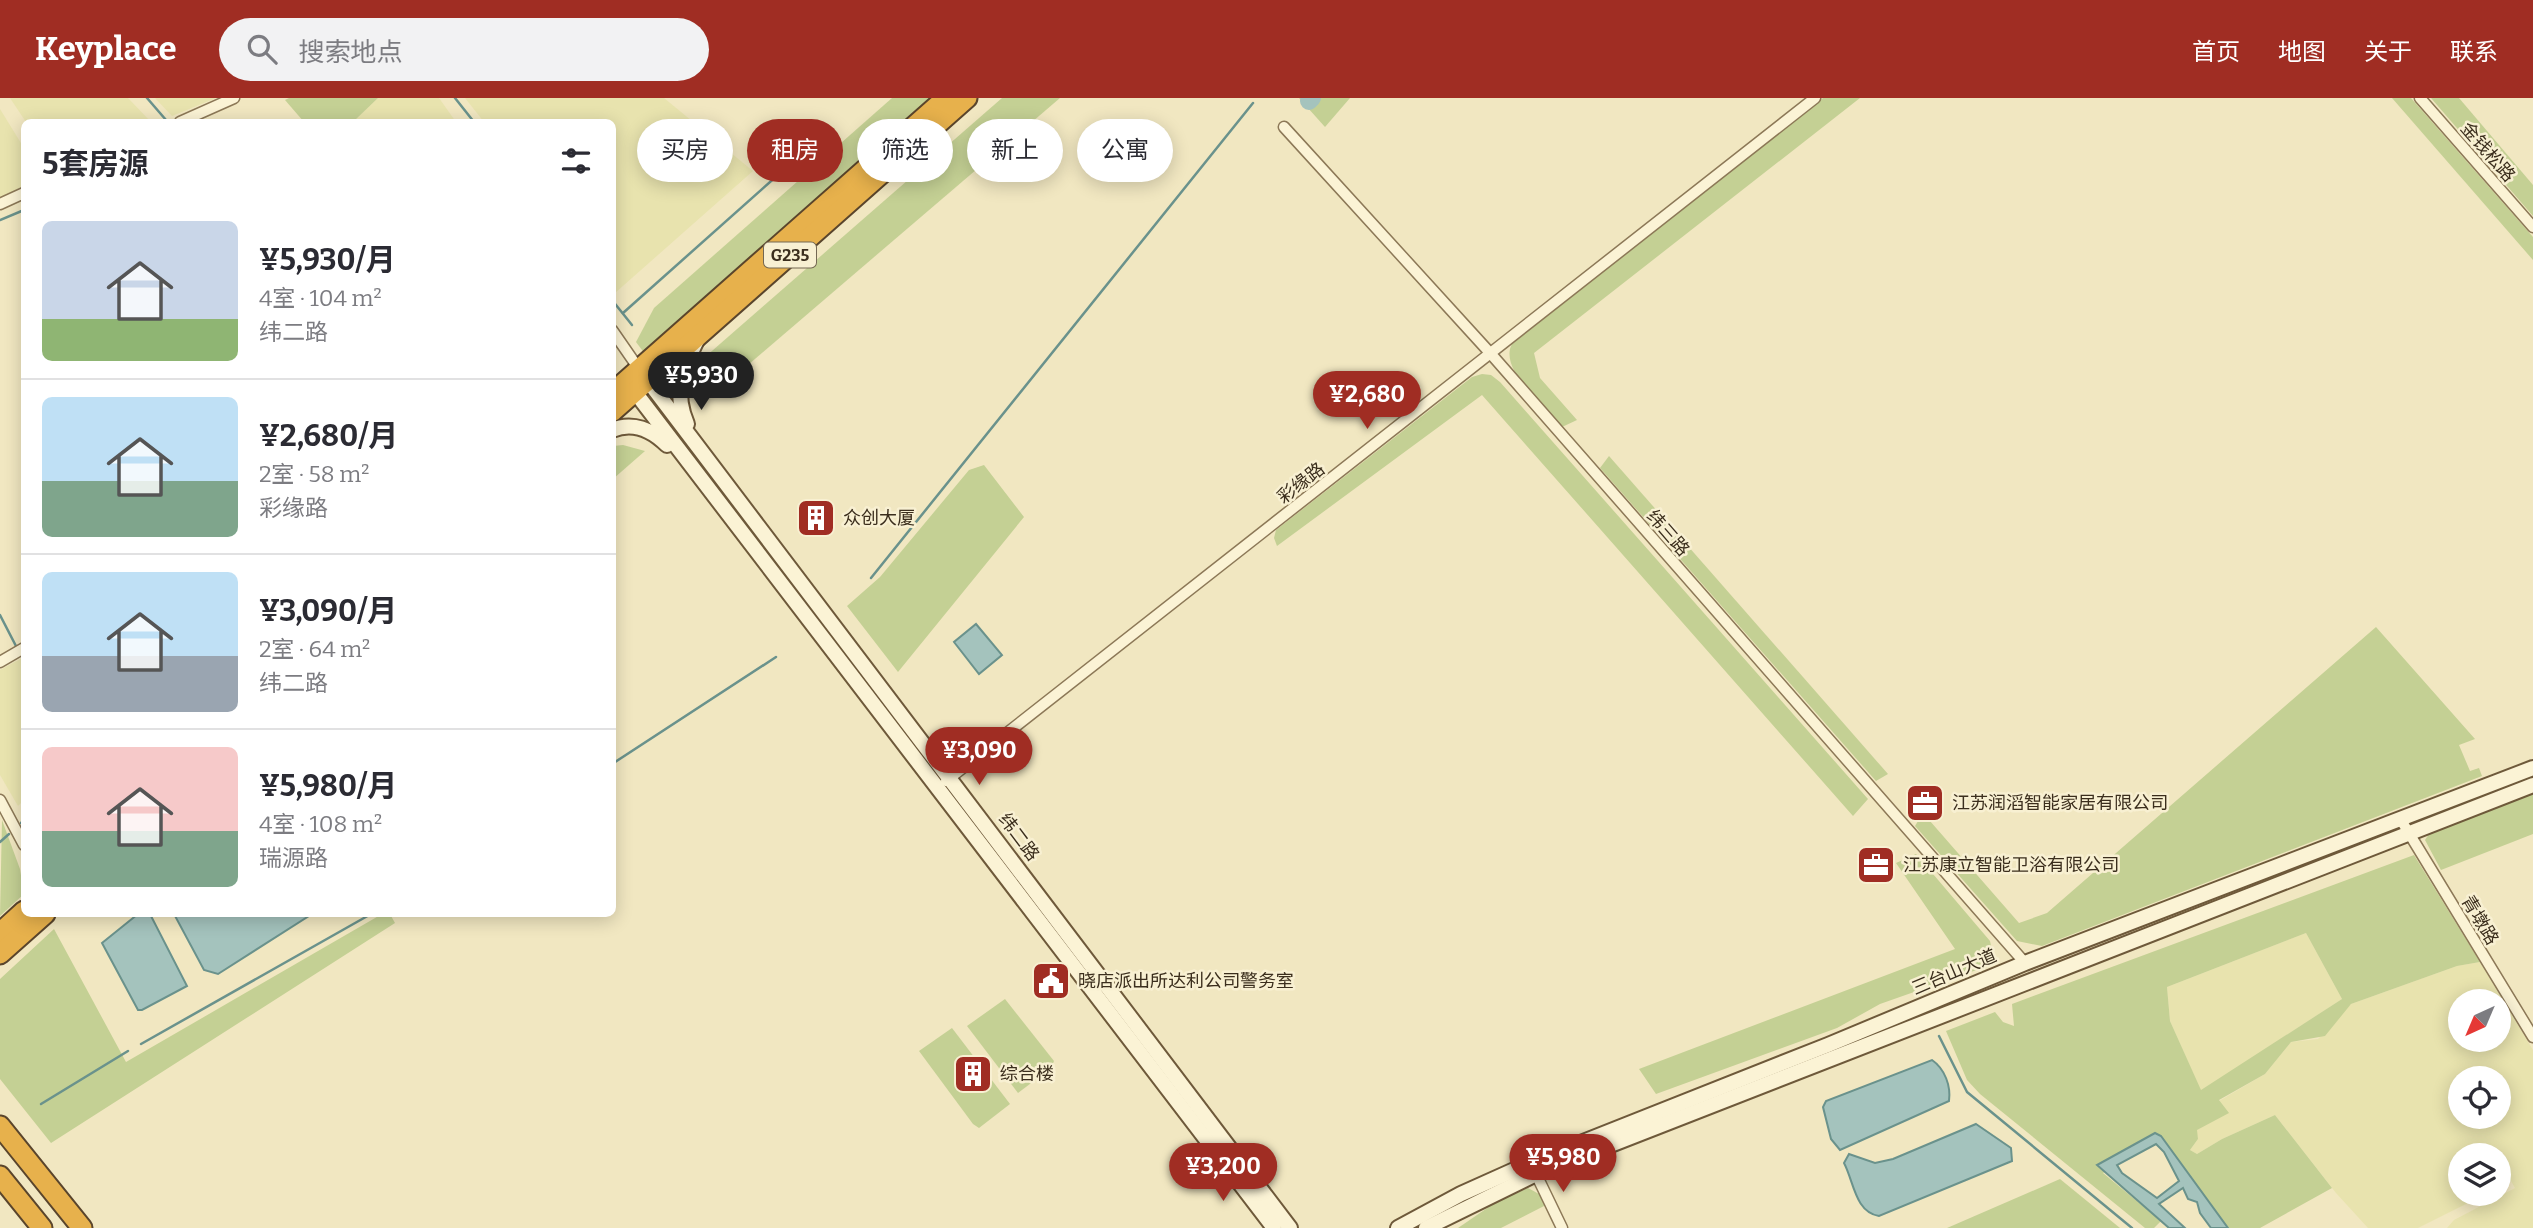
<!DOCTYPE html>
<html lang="zh">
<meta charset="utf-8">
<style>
:root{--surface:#fff;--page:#f2f2f3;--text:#2b2b33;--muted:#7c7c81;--line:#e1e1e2;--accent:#a02d23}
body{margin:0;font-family:Bitter,"Noto Sans SC",serif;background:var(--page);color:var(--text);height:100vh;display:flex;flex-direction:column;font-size:26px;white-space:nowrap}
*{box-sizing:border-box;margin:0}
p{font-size:23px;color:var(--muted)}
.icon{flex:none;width:38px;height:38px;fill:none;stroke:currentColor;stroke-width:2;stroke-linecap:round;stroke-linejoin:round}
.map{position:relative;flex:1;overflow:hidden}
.drawer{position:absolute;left:21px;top:21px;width:595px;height:798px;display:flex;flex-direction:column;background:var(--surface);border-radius:10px;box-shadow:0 4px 18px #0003}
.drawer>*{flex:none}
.banner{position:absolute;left:637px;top:21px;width:665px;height:63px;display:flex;gap:14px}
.needle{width:46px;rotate:224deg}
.buttons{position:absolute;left:2448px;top:891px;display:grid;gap:14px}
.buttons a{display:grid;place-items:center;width:63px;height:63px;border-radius:50%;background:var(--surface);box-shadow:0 4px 18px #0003;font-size:35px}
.price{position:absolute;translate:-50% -60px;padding:0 16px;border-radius:24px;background:var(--accent);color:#fff;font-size:23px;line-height:46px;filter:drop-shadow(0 2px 4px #0008)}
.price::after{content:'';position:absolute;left:50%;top:42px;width:21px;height:16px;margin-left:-10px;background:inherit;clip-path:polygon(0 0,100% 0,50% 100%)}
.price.on{background:#222;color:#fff}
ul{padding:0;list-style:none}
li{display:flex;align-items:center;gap:21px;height:175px;padding:0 21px}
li+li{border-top:2px solid var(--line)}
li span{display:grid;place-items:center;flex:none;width:196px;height:140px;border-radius:10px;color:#555}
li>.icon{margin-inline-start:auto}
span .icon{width:84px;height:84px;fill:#fffc;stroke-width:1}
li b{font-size:30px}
h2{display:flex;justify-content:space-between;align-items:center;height:84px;padding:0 21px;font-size:30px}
.pill{padding:0 24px;border-radius:32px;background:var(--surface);box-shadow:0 4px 18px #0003;font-size:24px;line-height:63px}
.pill.on{background:var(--accent);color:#fff}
header{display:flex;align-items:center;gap:42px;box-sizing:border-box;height:98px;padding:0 35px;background:var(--accent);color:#fff}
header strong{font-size:33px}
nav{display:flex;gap:38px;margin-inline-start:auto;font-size:24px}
.search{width:490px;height:63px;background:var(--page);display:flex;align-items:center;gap:18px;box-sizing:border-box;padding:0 24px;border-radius:38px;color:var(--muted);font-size:26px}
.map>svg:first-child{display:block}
.farmland{fill:#e8e3ae;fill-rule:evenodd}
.green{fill:#c4d094;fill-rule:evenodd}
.water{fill:#a4c3bd;stroke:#6a928c;stroke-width:2;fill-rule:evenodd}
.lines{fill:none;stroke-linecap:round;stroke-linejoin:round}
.stream{stroke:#6a928c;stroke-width:2.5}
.river{stroke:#a4c3bd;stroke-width:18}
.street-casing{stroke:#8c7857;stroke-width:13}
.secondary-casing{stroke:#6e593a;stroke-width:18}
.highway-casing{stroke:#5a452c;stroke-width:23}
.street{stroke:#fbf3d5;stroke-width:10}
.secondary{stroke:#fbf3d5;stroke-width:14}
.highway{stroke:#e7b14c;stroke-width:19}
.labels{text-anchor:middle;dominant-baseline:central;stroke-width:5;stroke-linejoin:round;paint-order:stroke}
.shield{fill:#f8f0d2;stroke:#746853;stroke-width:2}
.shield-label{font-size:16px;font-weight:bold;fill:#3b2e1d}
.street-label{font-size:18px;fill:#3b2e1d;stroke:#f8f0d2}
.poi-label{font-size:18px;fill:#3b2e1d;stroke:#f8f0d2;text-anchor:start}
</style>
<header>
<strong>Keyplace</strong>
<div class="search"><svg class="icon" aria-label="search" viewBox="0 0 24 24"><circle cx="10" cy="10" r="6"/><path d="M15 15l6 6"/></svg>搜索地点</div>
<nav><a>首页</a><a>地图</a><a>关于</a><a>联系</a></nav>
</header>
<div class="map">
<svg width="2533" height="1130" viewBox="0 0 2533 1130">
<rect width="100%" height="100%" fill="#f1e7c1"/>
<g class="farmland">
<polygon points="10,0 128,0 151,24 26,24"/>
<polygon points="155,0 216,0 172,18"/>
<polygon points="378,0 439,0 456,24 353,24"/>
<polygon points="465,0 664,0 753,73 615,195 612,24 484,24"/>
<polygon points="0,11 24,50 24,88 0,99"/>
<polygon points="24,559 24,702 18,708 0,677 0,572"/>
<polygon points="2306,835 2342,901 2201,993 2170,923 2167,889"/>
<path d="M2480,864L2533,952V1130H2447L2454,1122L2515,1090L2511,1083L2499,1089V1057H2460V1096H2486L2418,1130H2368L2336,1095L2275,1017L2222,1041L2197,1056L2190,1052L2198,1041L2196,1033L2219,1003L2265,976L2291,944L2318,941L2351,906L2457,868ZM2460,903H2499V942H2460ZM2460,980H2499V1018H2460Z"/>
</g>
<g class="green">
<polygon points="289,0 378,0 353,24 304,24 285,2"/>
<polygon points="892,0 936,0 645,256 636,244 654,210"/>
<polygon points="1002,0 1060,0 707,302 697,266"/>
<polygon points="1299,0 1350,0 1325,29"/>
<path d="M1823,0H1860L1534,255L1540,280L1577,322L1562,329C1546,310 1498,271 1512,246Z"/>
<polygon points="2392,0 2411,0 2533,139 2533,162"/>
<polygon points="2431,0 2459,0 2533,87 2533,118"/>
<polygon points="1482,276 1491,277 1500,284 1868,701 1853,718 1482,297 1277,448 1274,440 1276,432 1472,279"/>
<polygon points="623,347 645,353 613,381 613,348"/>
<polygon points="1609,358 1888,676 1876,683 1600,370"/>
<polygon points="984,367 1024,419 898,574 847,508 880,479 969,372"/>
<polygon points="2376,529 2475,641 2459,647 2470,673 2479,670 2482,678 2042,848 2017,843 1915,728 1923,715 2019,825 2047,815"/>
<polygon points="2533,694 2533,736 2441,772 2425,742 2429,736"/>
<polygon points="2,722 20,771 24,796 0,818"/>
<polygon points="1916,756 1990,843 1994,862 1985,869 1880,906 1837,930 1656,996 1639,971 1955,851 1896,765"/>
<path d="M2414,757L2480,864L2457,868L2351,906L2325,938L2291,944L2265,976L2219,1002L2229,1015L2197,1032L2198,1041L2190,1052L2197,1056L2222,1041L2275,1017L2332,1090L2260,1130H2228L2161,1038L2103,1075L2161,1123L2154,1130H2145L1980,996L1967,982L1946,933L1995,914L2003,924L2014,928L2012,906ZM2306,835L2342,901L2201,992L2170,923L2167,889Z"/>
<polygon points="382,816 390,816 395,825 51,1045 0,981 0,881 54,831 126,964"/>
<polygon points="1005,901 1054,963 1051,970 1018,995 967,928"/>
<polygon points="952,930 1010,1006 979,1030 973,1026 919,953"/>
<polygon points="2060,1081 2120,1130 1947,1130"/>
<polygon points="1528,1090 1539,1096 1546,1107 1501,1130 1458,1130 1496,1104"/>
</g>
<g class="water">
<polygon points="976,526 1002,557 979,576 954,544"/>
<polygon points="138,816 150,816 187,888 142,912 138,912 102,845"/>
<polygon points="174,816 312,816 218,876 204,872"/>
<path d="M1932,962C1945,971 1951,988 1949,1003L1840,1052L1831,1041L1823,1009L1826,1003Z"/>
<path d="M1976,1026L2011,1050L2012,1063L1879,1118C1855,1114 1854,1084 1844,1065L1849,1056L1875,1065L1893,1061Z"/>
<path d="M2155,1035L2161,1038L2228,1130H2211L2200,1115L2197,1104L2188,1101L2183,1090L2159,1106L2185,1130H2169L2097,1067ZM2156,1046L2164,1054L2179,1083L2157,1100L2122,1075L2117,1067Z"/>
</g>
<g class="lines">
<g class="stream">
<polyline points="147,0 166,22"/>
<polyline points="455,0 474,24"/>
<polyline points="0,122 24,112"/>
<polyline points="612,202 632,227"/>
<polyline points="623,215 779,76"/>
<polyline points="871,480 1253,5"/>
<polyline points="0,517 17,550"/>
<polyline points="612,666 776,559"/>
<polyline points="21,725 24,722"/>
<polyline points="0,744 9,736"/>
<polyline points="1939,938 1967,994 2132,1130"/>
<polyline points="141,946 371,816"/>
<polyline points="41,1006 128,953"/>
</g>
<polyline class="river" points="1309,3 1312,0"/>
<defs>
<g id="street">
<polyline points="2420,0 2533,129"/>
<polyline points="180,24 234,0"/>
<polyline points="1284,29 1491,256 2025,865"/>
<polyline points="0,106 24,95"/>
<polyline points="612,232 639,271"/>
<polyline points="0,564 24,550"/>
<polyline points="946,683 1815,0"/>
<polyline points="0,702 24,747"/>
<polyline points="2401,722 2533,939"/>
<polyline points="1536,1076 1562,1130"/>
</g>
<g id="secondary">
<polyline points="642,275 1290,1130"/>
<polyline points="635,294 1274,1130"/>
<path d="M687,326C673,294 682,272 697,242"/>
<path d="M612,332C633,323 652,332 667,347"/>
<polyline points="1398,1130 1461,1096 1530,1065 1828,947 2025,865 2533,670"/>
<polyline points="1426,1130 1536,1076 2533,687"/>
</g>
<g id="highway">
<polyline points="612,295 946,0"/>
<polyline points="612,314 967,0"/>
<polyline points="0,835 24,813"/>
<polyline points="0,856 45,816"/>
<polyline points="0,1028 82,1130"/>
<polyline points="0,1078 42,1130"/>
</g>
</defs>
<use href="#street" class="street-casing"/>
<use href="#secondary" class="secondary-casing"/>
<use href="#highway" class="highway-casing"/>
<use href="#street" class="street"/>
<use href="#secondary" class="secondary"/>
<use href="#highway" class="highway"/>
</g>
<defs>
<symbol id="building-square" viewBox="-11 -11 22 22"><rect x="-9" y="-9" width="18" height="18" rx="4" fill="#a02d23" stroke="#f8f0d2"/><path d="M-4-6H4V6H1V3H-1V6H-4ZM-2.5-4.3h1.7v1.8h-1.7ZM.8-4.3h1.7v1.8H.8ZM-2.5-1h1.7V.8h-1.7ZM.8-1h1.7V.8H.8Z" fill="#fff"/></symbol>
<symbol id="office-square" viewBox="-11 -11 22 22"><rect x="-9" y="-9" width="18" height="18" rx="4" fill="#a02d23" stroke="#f8f0d2"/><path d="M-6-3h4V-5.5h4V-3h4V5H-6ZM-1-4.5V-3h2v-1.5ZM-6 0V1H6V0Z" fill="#fff"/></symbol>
<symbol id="civic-square" viewBox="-11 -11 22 22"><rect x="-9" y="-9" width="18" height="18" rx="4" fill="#a02d23" stroke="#f8f0d2"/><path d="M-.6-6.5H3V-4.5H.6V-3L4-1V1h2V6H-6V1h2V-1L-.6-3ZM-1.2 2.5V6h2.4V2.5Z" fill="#fff"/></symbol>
</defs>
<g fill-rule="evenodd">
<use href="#building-square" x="794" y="398" width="44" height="44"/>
<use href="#office-square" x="1903" y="683" width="44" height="44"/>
<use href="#office-square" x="1854" y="745" width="44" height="44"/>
<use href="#civic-square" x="1029" y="861" width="44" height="44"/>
<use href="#building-square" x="951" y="954" width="44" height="44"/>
</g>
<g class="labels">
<rect class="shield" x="764" y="144.5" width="52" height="25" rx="5"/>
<g class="shield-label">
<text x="790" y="157">G235</text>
</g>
<g class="street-label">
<text transform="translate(2488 54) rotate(49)">金钱松路</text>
<text transform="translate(1301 385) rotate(-38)">彩缘路</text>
<text transform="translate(1668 435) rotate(49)">纬三路</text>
<text transform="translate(1019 739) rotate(53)">纬二路</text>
<text transform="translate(2480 822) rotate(59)">青墩路</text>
<text transform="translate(1954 874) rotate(-23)">三台山大道</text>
</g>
<g class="poi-label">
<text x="843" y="420">众创大厦</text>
<text x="1952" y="705">江苏润滔智能家居有限公司</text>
<text x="1903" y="767">江苏康立智能卫浴有限公司</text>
<text x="1078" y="883">晓店派出所达利公司警务室</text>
<text x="1000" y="976">综合楼</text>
</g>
</g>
</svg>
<div class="buttons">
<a><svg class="needle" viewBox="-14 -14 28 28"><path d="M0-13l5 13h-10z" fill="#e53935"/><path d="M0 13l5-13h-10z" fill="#7c7c81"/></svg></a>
<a><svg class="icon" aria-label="locate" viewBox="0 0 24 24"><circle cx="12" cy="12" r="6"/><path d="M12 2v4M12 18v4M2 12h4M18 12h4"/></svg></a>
<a><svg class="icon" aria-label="layers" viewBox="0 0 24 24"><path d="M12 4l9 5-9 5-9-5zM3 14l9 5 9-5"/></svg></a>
</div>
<b class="price on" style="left:701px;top:314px">¥5,930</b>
<b class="price" style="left:1367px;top:333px">¥2,680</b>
<b class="price" style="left:979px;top:689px">¥3,090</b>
<b class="price" style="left:1563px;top:1096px">¥5,980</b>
<b class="price" style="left:1223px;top:1105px">¥3,200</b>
<div class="banner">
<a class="pill">买房</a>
<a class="pill on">租房</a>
<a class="pill">筛选</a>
<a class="pill">新上</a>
<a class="pill">公寓</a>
</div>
<section class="drawer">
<h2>5套房源<svg class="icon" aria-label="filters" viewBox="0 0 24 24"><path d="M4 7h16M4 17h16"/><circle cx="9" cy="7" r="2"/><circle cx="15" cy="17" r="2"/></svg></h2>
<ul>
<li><span style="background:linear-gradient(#c9d6e8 70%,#8fb573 0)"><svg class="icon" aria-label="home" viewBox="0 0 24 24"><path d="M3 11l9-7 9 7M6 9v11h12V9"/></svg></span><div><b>¥5,930/月</b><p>4室 · 104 m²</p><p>纬二路</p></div></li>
<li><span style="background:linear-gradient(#bfe0f5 60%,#7fa58c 0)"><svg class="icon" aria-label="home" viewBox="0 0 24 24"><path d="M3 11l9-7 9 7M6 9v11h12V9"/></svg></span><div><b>¥2,680/月</b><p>2室 · 58 m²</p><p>彩缘路</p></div></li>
<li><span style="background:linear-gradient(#bfe0f5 60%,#9aa5b1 0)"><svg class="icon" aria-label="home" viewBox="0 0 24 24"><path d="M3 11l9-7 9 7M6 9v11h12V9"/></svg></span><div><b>¥3,090/月</b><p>2室 · 64 m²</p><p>纬二路</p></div></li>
<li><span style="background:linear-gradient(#f6c9c9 60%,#7fa58c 0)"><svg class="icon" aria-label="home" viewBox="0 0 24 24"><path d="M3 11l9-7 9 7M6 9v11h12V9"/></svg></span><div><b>¥5,980/月</b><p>4室 · 108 m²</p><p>瑞源路</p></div></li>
</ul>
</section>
</div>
